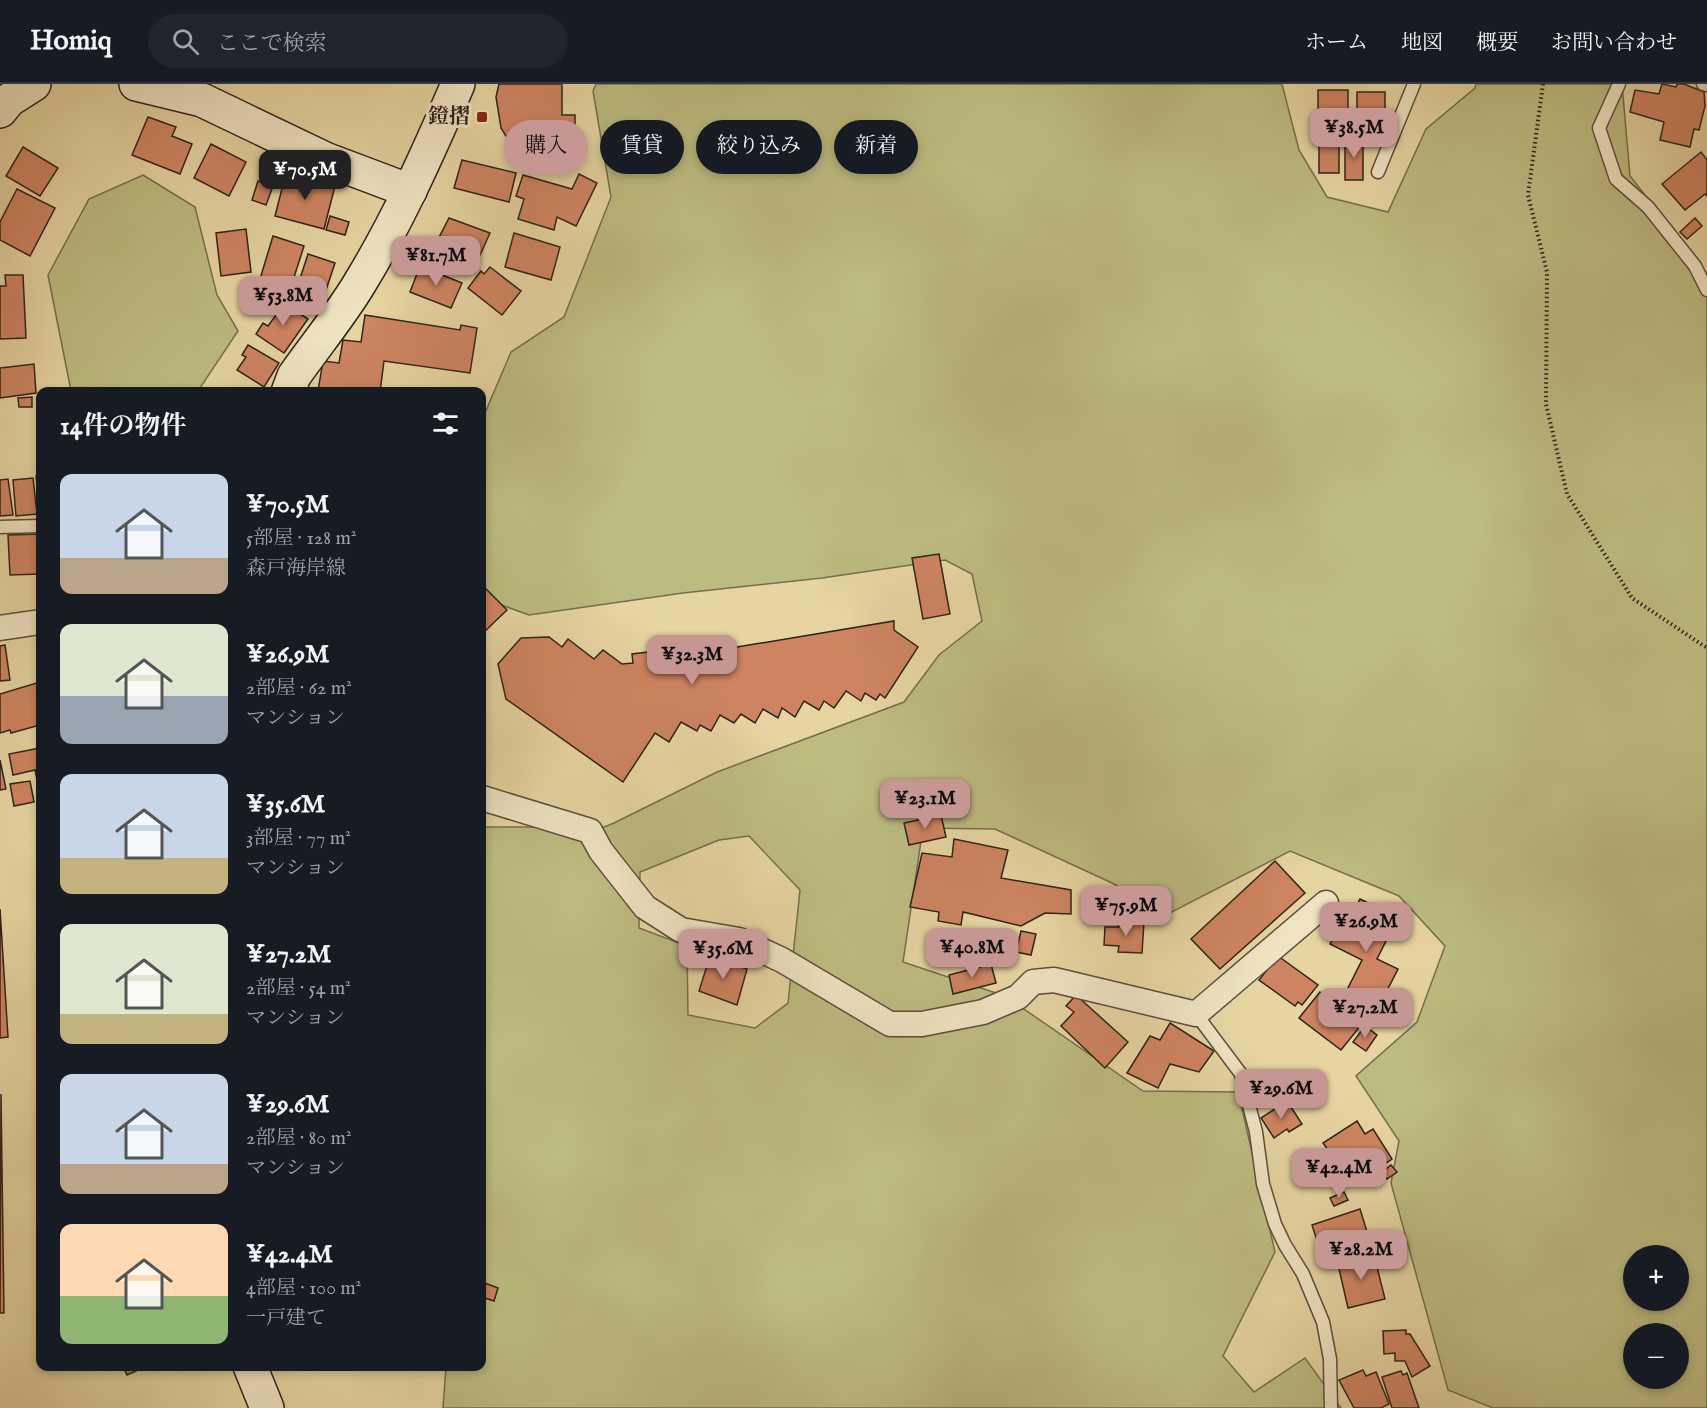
<!DOCTYPE html>
<html lang="ja">
<meta charset="utf-8">
<style>
:root{--surface:#171b24;--page:#20242c;--text:#f1f3f6;--muted:#9ea1a6;--line:#363941;--accent:#c59692}
body{margin:0;font-family:"IM FELL English","Noto Serif JP",serif;background:var(--page);color:var(--text);height:100vh;display:flex;flex-direction:column;font-size:22px;white-space:nowrap}
*{box-sizing:border-box;margin:0}
p{font-size:20px;color:var(--muted)}
.icon{flex:none;width:33px;height:33px;fill:none;stroke:currentColor;stroke-width:2;stroke-linecap:round;stroke-linejoin:round}
.map{position:relative;flex:1;overflow:hidden}
.drawer{position:absolute;left:36px;top:303px;width:450px;height:984px;display:flex;flex-direction:column;background:var(--surface);border-radius:12px;box-shadow:0 3px 9px #0003}
.drawer>*{flex:none}
.top-card{position:absolute;left:504px;top:36px;width:570px;height:54px;display:flex;gap:12px}
.controls{position:absolute;left:1623px;top:1161px;display:grid;gap:12px}
.controls a{display:grid;place-items:center;width:66px;height:66px;border-radius:50%;background:var(--surface);box-shadow:0 3px 9px #0003;font-size:30px}
.price{position:absolute;translate:-50% -51px;padding:0 14px;border-radius:12px;background:var(--accent);color:#111;font-size:20px;line-height:39px;filter:drop-shadow(0 2px 3px #0008)}
.price::after{content:'';position:absolute;left:50%;top:36px;width:18px;height:14px;margin-left:-9px;background:inherit;clip-path:polygon(0 0,100% 0,50% 100%)}
.price.active{background:#222;color:#fff}
ul{padding:0;list-style:none}
li{display:flex;align-items:center;gap:18px;height:150px;padding:0 24px}
li span{display:grid;place-items:center;flex:none;width:168px;height:120px;border-radius:12px;color:#555}
li>.icon{margin-inline-start:auto}
span .icon{width:72px;height:72px;fill:#fffc;stroke-width:1}
li b{font-size:26px}
h2{display:flex;justify-content:space-between;align-items:center;height:72px;padding:0 24px;font-size:26px}
.pill{padding:0 21px;border-radius:27px;background:var(--surface);box-shadow:0 3px 9px #0003;font-size:21px;line-height:54px}
.pill.active{background:var(--accent);color:#111}
header{display:flex;align-items:center;gap:36px;box-sizing:border-box;height:84px;padding:0 30px;background:var(--surface);border-bottom:2px solid var(--line)}
header strong{font-size:28px}
nav{display:flex;gap:33px;margin-inline-start:auto;font-size:21px}
.search{width:420px;height:54px;background:var(--page);display:flex;align-items:center;gap:15px;box-sizing:border-box;padding:0 21px;border-radius:33px;color:var(--muted);font-size:22px}
.map>svg:first-child{display:block}
.green{fill:#bcbb80;stroke:#766e4e;stroke-width:1.5;fill-rule:evenodd}
.building{fill:#ce8461;stroke:#2f221b;stroke-width:1.5}
.lines{fill:none;stroke-linecap:round;stroke-linejoin:round}
.lane-casing{stroke:#5d4e3c;stroke-width:15}
.street-casing{stroke:#5d4e3c;stroke-width:27}
.secondary-casing{stroke:#2f221b;stroke-width:36}
.path{stroke:#2f221b;stroke-width:4;stroke-dasharray:1.5 3;stroke-linecap:butt}
.lane{stroke:#efe3c2;stroke-width:12}
.street{stroke:#efe3c2;stroke-width:24}
.secondary{stroke:#efe3c2;stroke-width:33}
.poi-dot{fill:#8f2418;stroke:#efe3c2;stroke-width:2}
.labels{text-anchor:middle;dominant-baseline:central;stroke-width:6;stroke-linejoin:round;paint-order:stroke}
.poi-label{font-size:21px;font-weight:bold;fill:#2f221b;stroke:#efe3c2;text-anchor:end}
</style>
<header>
<strong>Homiq</strong>
<div class="search"><svg class="icon" aria-label="search" viewBox="0 0 24 24"><circle cx="10" cy="10" r="6"/><path d="M15 15l6 6"/></svg>ここで検索</div>
<nav><a>ホーム</a><a>地図</a><a>概要</a><a>お問い合わせ</a></nav>
</header>
<div class="map">
<svg width="1707" height="1324" viewBox="0 0 1707 1324">
<rect width="100%" height="100%" fill="#e6d4a1"/>
<filter id="stains"><feTurbulence type="fractalNoise" baseFrequency=".00333" numOctaves="4"/><feColorMatrix values="0 0 0 0 .2 0 0 0 0 .09 0 0 0 0 .02 0 0 0 .5 -.17"/></filter>
<radialGradient id="worn" r=".72"><stop offset=".6" stop-color="#630" stop-opacity="0"/><stop offset="1" stop-color="#630" stop-opacity=".3"/></radialGradient>
<g class="green">
<path d="M596,0H1282L1299,66L1327,113L1388,128L1426,45L1475,4L1476,0H1622L1630,92L1707,190V1324H1493L1448,1306L1391,1099L1399,1057L1356,992L1417,938L1445,862L1399,812L1290,767L1166,831L1112,799L995,745L923,744L903,878L1005,912L1143,1007L1238,1008L1275,1168L1223,1272L1254,1308L1305,1274L1341,1324H443L446,1283L482,1282V743H557L577,754L614,739L717,688L904,618L939,571L982,537L972,490L945,476L822,494L683,509L529,531L482,514V336L511,268L564,233L611,113L593,7ZM749,752L800,806L788,919L755,944L688,931L687,862L639,844L640,788L719,756ZM1634,1172H1678V1216H1634ZM1634,1250H1678V1294H1634Z"/>
<polygon points="143,91 195,123 217,211 238,247 198,307 71,307 48,191 89,115"/>
</g>
<g class="building">
<polygon points="499,0 562,0 562,31 575,31 575,53 553,54 550,76 517,70 501,44 496,13"/>
<polygon points="1662,0 1676,3 1677,0 1684,0 1704,8 1705,22 1699,46 1694,45 1690,63 1660,56 1664,38 1630,28 1635,6 1659,10"/>
<rect x="1318" y="6" width="30" height="26"/>
<polygon points="1357,8 1385,8 1385,25 1372,25 1372,35 1357,35"/>
<polygon points="148,33 176,43 172,52 192,60 180,90 132,71"/>
<rect x="1319" y="50" width="20" height="39"/>
<rect x="1345" y="54" width="18" height="42"/>
<polygon points="211,60 246,78 229,112 194,94"/>
<polygon points="23,63 58,84 40,112 6,92"/>
<polygon points="1701,68 1707,76 1707,112 1705,110 1685,126 1662,100"/>
<polygon points="462,76 516,89 509,118 454,104"/>
<polygon points="286,89 335,102 324,145 275,132"/>
<polygon points="579,90 597,99 576,142 557,133 554,146 518,135 524,115 516,112 523,91 572,105"/>
<polygon points="258,97 273,102 266,121 252,116"/>
<polygon points="17,105 55,124 30,172 0,156 0,138"/>
<polygon points="330,132 349,138 345,151 326,146"/>
<polygon points="449,134 490,149 473,187 431,169"/>
<polygon points="1695,134 1702,142 1687,155 1680,148"/>
<polygon points="246,145 251,188 221,192 216,149"/>
<polygon points="514,149 560,163 551,196 505,183"/>
<polygon points="273,152 304,162 287,215 257,205"/>
<polygon points="308,170 335,179 321,221 294,213"/>
<polygon points="420,182 462,199 451,224 410,208"/>
<polygon points="490,183 521,207 502,231 468,204 481,187 484,190"/>
<polygon points="5,191 23,191 26,254 0,255 0,202 6,202"/>
<polygon points="279,216 308,235 284,269 256,250 263,239 268,242 279,227 274,224"/>
<polygon points="365,231 460,246 461,241 477,244 470,289 384,277 380,308 318,307 323,277 339,279 343,256 361,258"/>
<polygon points="248,261 279,279 264,303 237,286 246,273 242,271"/>
<polygon points="34,280 36,309 0,314 0,284"/>
<polygon points="32,313 32,323 19,323 18,314"/>
<polygon points="40,391 40,428 36,392"/>
<polygon points="33,394 37,430 16,432 13,396"/>
<polygon points="8,395 13,431 0,432 0,396"/>
<polygon points="40,450 40,490 10,491 8,451"/>
<polygon points="939,470 950,530 923,535 912,474"/>
<polygon points="484,503 507,526 482,550 482,505"/>
<polygon points="894,537 894,546 918,563 885,614 880,610 876,616 865,609 861,617 846,607 834,624 824,617 819,626 804,617 795,633 782,624 778,634 763,625 755,639 741,630 734,639 720,631 711,647 700,641 697,647 681,638 669,658 655,649 623,698 506,615 498,580 521,554 549,553 562,563 568,555 594,575 603,566 622,580 633,579 632,570 656,567 659,576"/>
<polygon points="5,561 10,596 0,597 0,562"/>
<polygon points="40,598 40,641 11,649 10,646 0,649 0,610"/>
<polygon points="40,664 40,710 35,686 13,691 9,670"/>
<polygon points="0,676 6,705 0,706"/>
<polygon points="30,697 34,718 14,722 10,700"/>
<polygon points="941,731 946,753 909,761 904,739"/>
<polygon points="954,755 1008,766 1001,794 1071,806 1071,830 1045,829 1021,842 963,828 961,841 938,837 939,828 910,823 922,769 952,773"/>
<polygon points="1275,777 1305,809 1220,885 1191,855"/>
<polygon points="1360,815 1389,829 1382,844 1391,847 1377,875 1398,885 1376,928 1344,912 1362,876 1330,860 1347,826 1353,829"/>
<polygon points="0,825 8,953 0,954"/>
<polygon points="1119,837 1144,838 1142,869 1118,868 1119,862 1104,861 1105,843 1119,843"/>
<polygon points="1021,847 1036,850 1031,871 1016,868"/>
<polygon points="997,849 1014,853 1009,874 993,870"/>
<polygon points="710,872 747,885 737,921 699,907"/>
<polygon points="1278,872 1318,901 1302,921 1298,918 1295,922 1259,896"/>
<polygon points="991,880 996,899 953,910 949,891"/>
<polygon points="1320,908 1362,940 1341,966 1299,934"/>
<polygon points="1076,911 1128,958 1105,984 1061,942 1074,928 1066,922"/>
<polygon points="1170,939 1214,967 1199,988 1170,980 1158,1004 1127,989 1150,952 1160,956"/>
<polygon points="1365,942 1377,951 1366,967 1353,958"/>
<polygon points="1,1010 4,1229 0,1229"/>
<polygon points="1287,1017 1302,1040 1289,1048 1287,1045 1274,1054 1261,1034"/>
<polygon points="1357,1037 1365,1050 1373,1045 1392,1075 1368,1091 1366,1086 1348,1097 1344,1092 1340,1094 1328,1076 1333,1073 1323,1059"/>
<polygon points="1391,1081 1397,1088 1387,1095 1381,1089"/>
<polygon points="1379,1091 1382,1096 1372,1101 1369,1096"/>
<polygon points="1344,1108 1348,1116 1334,1122 1330,1114"/>
<polygon points="1360,1125 1368,1151 1320,1166 1312,1141"/>
<polygon points="1374,1171 1385,1215 1348,1224 1337,1176 1353,1172 1354,1176"/>
<polygon points="482,1198 498,1204 494,1217 482,1213"/>
<polygon points="1406,1246 1406,1250 1410,1250 1430,1282 1412,1293 1405,1277 1395,1277 1395,1269 1384,1270 1383,1247"/>
<polygon points="123,1282 147,1282 127,1291"/>
<polygon points="1363,1286 1366,1292 1376,1288 1389,1320 1381,1324 1354,1324 1339,1296"/>
<polygon points="1401,1287 1403,1291 1407,1289 1419,1324 1392,1324 1382,1293"/>
</g>
<g class="lines">
<defs>
<g id="lane">
<polyline points="1619,0 1599,44 1616,95 1648,123 1695,182 1707,206"/>
<polyline points="1703,0 1707,1"/>
<polyline points="1378,88 1414,0"/>
<polyline points="0,443 40,442"/>
<polyline points="1196,930 1241,990 1256,1048 1263,1100 1275,1140 1285,1161 1303,1190 1323,1238 1330,1275 1331,1324"/>
</g>
<g id="street">
<polyline points="0,544 40,538"/>
<polyline points="482,714 590,747 601,767 645,823 681,846 739,856 782,876 890,940 922,940 983,928 1018,913 1033,898 1054,896 1196,930 1326,819"/>
</g>
<g id="secondary">
<polyline points="136,0 202,16 325,75 410,107"/>
<polyline points="0,27 9,16 34,0"/>
<path d="M288,308L294,292C315,262 339,233 358,202C398,137 428,69 458,0"/>
<polyline points="250,1282 267,1324"/>
</g>
</defs>
<use href="#lane" class="lane-casing"/>
<use href="#street" class="street-casing"/>
<use href="#secondary" class="secondary-casing"/>
<polyline class="path" points="1543,0 1528,111 1547,188 1546,320 1567,410 1632,514 1707,564"/>
<use href="#lane" class="lane"/>
<use href="#street" class="street"/>
<use href="#secondary" class="secondary"/>
</g>
<rect class="poi-dot" x="476" y="27" width="12" height="12" rx="3"/>
<g class="labels">
<g class="poi-label">
<text x="470" y="33">鐙摺</text>
</g>
</g>
<rect width="100%" height="100%" filter="url(#stains)"/>
<rect width="100%" height="100%" fill="url(#worn)"/>
</svg>
<div class="controls">
<a>+</a>
<a>−</a>
</div>
<b class="price" style="left:1354px;top:75px">¥38.5M</b>
<b class="price active" style="left:305px;top:117px">¥70.5M</b>
<b class="price" style="left:436px;top:203px">¥81.7M</b>
<b class="price" style="left:283px;top:243px">¥53.8M</b>
<b class="price" style="left:692px;top:602px">¥32.3M</b>
<b class="price" style="left:925px;top:746px">¥23.1M</b>
<b class="price" style="left:1126px;top:853px">¥75.9M</b>
<b class="price" style="left:1366px;top:869px">¥26.9M</b>
<b class="price" style="left:972px;top:895px">¥40.8M</b>
<b class="price" style="left:723px;top:896px">¥35.6M</b>
<b class="price" style="left:1365px;top:955px">¥27.2M</b>
<b class="price" style="left:1281px;top:1036px">¥29.6M</b>
<b class="price" style="left:1339px;top:1115px">¥42.4M</b>
<b class="price" style="left:1361px;top:1197px">¥28.2M</b>
<div class="top-card">
<a class="pill active">購入</a>
<a class="pill">賃貸</a>
<a class="pill">絞り込み</a>
<a class="pill">新着</a>
</div>
<section class="drawer">
<h2>14件の物件<svg class="icon" aria-label="filters" viewBox="0 0 24 24"><path d="M4 7h16M4 17h16"/><circle cx="9" cy="7" r="2"/><circle cx="15" cy="17" r="2"/></svg></h2>
<ul>
<li><span style="background:linear-gradient(#c9d6e8 70%,#b9a48a 0)"><svg class="icon" aria-label="home" viewBox="0 0 24 24"><path d="M3 11l9-7 9 7M6 9v11h12V9"/></svg></span><div><b>¥70.5M</b><p>5部屋 · 128 m²</p><p>森戸海岸線</p></div></li>
<li><span style="background:linear-gradient(#dfe7d0 60%,#9aa5b1 0)"><svg class="icon" aria-label="home" viewBox="0 0 24 24"><path d="M3 11l9-7 9 7M6 9v11h12V9"/></svg></span><div><b>¥26.9M</b><p>2部屋 · 62 m²</p><p>マンション</p></div></li>
<li><span style="background:linear-gradient(#c9d6e8 70%,#c2b280 0)"><svg class="icon" aria-label="home" viewBox="0 0 24 24"><path d="M3 11l9-7 9 7M6 9v11h12V9"/></svg></span><div><b>¥35.6M</b><p>3部屋 · 77 m²</p><p>マンション</p></div></li>
<li><span style="background:linear-gradient(#dfe7d0 75%,#c2b280 0)"><svg class="icon" aria-label="home" viewBox="0 0 24 24"><path d="M3 11l9-7 9 7M6 9v11h12V9"/></svg></span><div><b>¥27.2M</b><p>2部屋 · 54 m²</p><p>マンション</p></div></li>
<li><span style="background:linear-gradient(#c9d6e8 75%,#b9a48a 0)"><svg class="icon" aria-label="home" viewBox="0 0 24 24"><path d="M3 11l9-7 9 7M6 9v11h12V9"/></svg></span><div><b>¥29.6M</b><p>2部屋 · 80 m²</p><p>マンション</p></div></li>
<li><span style="background:linear-gradient(#ffd9b3 60%,#8fb573 0)"><svg class="icon" aria-label="home" viewBox="0 0 24 24"><path d="M3 11l9-7 9 7M6 9v11h12V9"/></svg></span><div><b>¥42.4M</b><p>4部屋 · 100 m²</p><p>一戸建て</p></div></li>
</ul>
</section>
</div>
